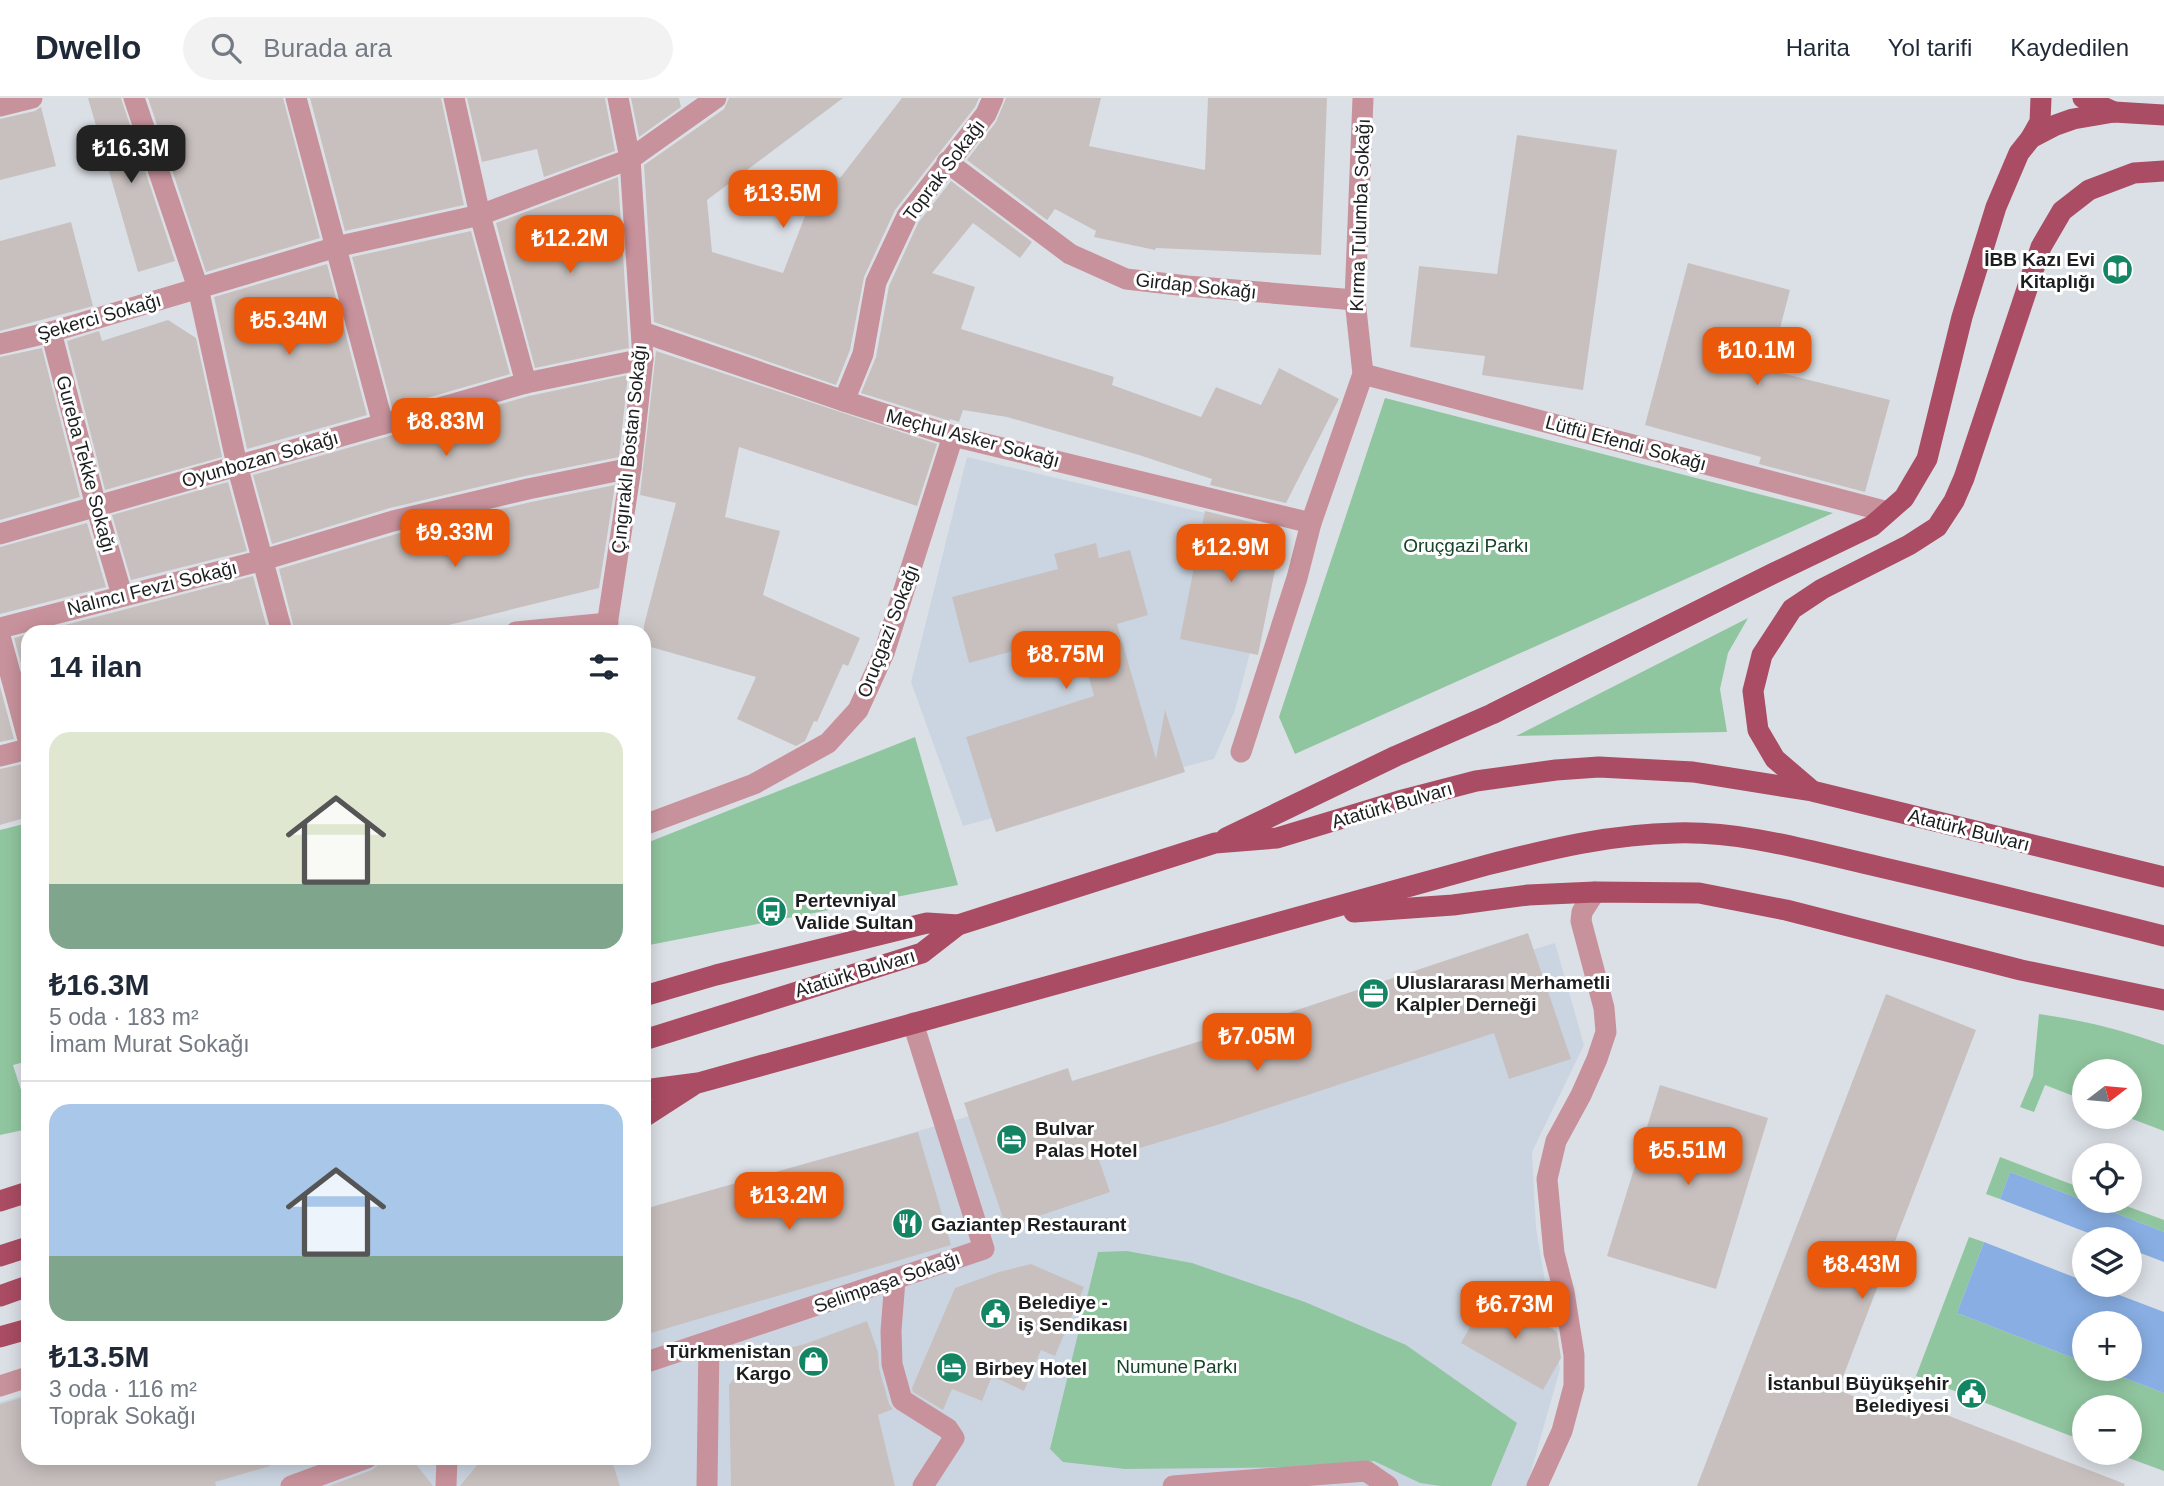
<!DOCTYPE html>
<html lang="tr">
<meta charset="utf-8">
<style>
:root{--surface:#fff;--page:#f2f2f3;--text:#1f2937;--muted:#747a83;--line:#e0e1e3;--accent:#ea580c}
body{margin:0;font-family:Arial,sans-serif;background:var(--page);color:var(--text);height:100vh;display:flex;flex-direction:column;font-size:26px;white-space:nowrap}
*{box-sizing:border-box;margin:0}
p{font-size:23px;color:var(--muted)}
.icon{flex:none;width:38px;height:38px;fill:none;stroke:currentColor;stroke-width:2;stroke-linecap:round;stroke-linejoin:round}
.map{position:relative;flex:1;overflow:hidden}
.side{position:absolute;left:21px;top:527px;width:630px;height:840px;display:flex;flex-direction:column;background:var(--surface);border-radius:21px;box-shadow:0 4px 18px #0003}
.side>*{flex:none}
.needle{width:46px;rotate:74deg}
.fabs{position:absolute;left:2072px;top:961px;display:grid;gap:14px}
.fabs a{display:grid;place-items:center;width:70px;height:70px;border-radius:50%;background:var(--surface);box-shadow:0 4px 18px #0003;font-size:35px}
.price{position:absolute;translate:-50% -60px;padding:0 16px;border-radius:14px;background:var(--accent);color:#fff;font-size:23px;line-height:46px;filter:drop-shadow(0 2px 4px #0008)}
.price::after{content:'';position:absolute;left:50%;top:42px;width:21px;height:16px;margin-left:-10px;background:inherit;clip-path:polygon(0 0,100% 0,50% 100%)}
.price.on{background:#222;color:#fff}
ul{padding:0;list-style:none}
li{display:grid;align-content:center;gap:14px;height:371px;padding:0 28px}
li+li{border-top:2px solid var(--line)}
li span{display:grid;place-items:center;height:217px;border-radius:21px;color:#555}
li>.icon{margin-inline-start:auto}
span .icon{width:126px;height:126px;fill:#fffc;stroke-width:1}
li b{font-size:30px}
h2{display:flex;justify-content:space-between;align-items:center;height:84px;padding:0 28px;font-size:30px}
header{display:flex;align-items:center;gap:42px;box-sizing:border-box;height:98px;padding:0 35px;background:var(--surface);border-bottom:2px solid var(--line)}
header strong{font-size:33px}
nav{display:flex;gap:38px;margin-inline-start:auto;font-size:24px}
.search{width:490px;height:63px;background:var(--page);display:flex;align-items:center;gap:18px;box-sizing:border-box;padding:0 24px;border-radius:38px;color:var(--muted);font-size:26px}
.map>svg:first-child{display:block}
.built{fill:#cbd5e1}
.green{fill:#90c69f}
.water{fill:#88aee3}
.building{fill:#c8c0be}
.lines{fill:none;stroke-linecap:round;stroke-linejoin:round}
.pedestrian{stroke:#c8929c;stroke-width:21}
.minor{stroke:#c8929c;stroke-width:21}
.tertiary{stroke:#c8929c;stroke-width:21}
.primary{stroke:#aa4c63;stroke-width:21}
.labels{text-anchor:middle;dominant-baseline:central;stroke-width:6;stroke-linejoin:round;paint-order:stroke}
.street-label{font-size:19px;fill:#1b1d1f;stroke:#fff}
.poi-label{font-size:19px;font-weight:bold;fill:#1b1d1f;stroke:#fff;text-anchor:start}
.park-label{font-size:19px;fill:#164428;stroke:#fff}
</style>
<header>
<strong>Dwello</strong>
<div class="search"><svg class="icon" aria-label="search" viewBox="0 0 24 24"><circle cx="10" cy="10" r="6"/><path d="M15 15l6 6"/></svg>Burada ara</div>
<nav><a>Harita</a><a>Yol tarifi</a><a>Kaydedilen</a></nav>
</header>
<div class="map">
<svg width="2164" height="1388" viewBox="0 0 2164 1388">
<rect width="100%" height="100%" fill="#dbe0e6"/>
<g class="built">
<polygon points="967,359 1282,433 1235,612 1214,661 963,728 911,584"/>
<polygon points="1555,845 1584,947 1532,1054 1536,1130 1560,1271 1527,1388 0,1388 0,1304 28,1296 28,1360 644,1360 644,1114"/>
</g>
<g class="green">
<polygon points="1385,300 1833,415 1295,656 1279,619"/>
<polygon points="1748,520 1728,555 1720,591 1727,634 1516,638"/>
<polygon points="915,639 958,787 644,848 644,746"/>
<polygon points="28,725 28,963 13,967 28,1014 28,1031 0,1037 0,732"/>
<path d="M2039,916C2082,922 2123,932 2164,947V1033L2127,1019L2130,1018V973H2084V1002L2045,987L2034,1014L2020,1009L2033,978Z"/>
<polygon points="2000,1059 2084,1091 2084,1102 2113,1103 2164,1122 2164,1134 2010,1074 2000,1101 1986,1096"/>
<polygon points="1969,1139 1984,1144 1957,1215 2084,1264 2084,1270 2101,1271 2164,1295 2164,1373 2115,1355 2130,1354 2130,1309 2084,1309 2084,1343 1916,1278"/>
<polygon points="1127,1153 1192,1165 1305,1204 1406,1247 1517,1325 1491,1388 1441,1388 1420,1385 1374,1363 1318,1369 1125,1371 1063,1364 1050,1351 1098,1154"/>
</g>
<g class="water">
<polygon points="2010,1074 2164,1134 2164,1164 2130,1151 2130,1141 2104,1141 2000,1101"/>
<polygon points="1984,1144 2084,1183 2084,1186 2093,1187 2164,1214 2164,1295 2101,1271 2130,1270 2130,1225 2084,1225 2084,1264 1957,1215"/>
</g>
<g class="building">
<polygon points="88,0 121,0 175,163 138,174"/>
<polygon points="148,0 283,0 320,140 206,174"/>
<polygon points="310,0 441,0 464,107 345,133"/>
<polygon points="467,0 605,0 615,53 544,79 537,51 482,64"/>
<polygon points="631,0 679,0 681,9 639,39"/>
<polygon points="729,0 843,0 707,102 712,154 783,175 805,118 802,116 829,73 840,80 902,0 979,0 975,9 895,112 864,179 850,252 836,287 654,224 644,67 724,11"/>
<polygon points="1006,0 1101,0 1089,48 1205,72 1208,0 1327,0 1321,157 1156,150 1155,152 1094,139 1096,133 1055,111 1047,122 967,62 996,24"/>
<polygon points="41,9 56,68 0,82 0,21 35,13"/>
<polygon points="1517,37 1617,52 1583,292 1482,277 1485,258 1410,249 1419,168 1497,176"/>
<polygon points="618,79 629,250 535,270 496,125"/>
<polygon points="951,83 1032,144 1020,160 973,125 932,175 975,189 961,231 1114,279 1112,287 1201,319 1216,289 1261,307 1279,270 1339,301 1286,405 1210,387 1212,381 1139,357 1007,319 963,312 959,324 950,321 950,323 861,295 876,259 889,188 918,125"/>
<polygon points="71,124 93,208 0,233 0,143"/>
<polygon points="471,133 510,276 392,310 352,159"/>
<polygon points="1688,165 1790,192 1769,272 1890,302 1865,394 1759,366 1761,359 1645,327"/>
<polygon points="327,166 367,317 247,351 214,199"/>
<polygon points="168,222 196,240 222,359 105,392 67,243 99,233 102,243"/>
<polygon points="42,250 80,399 0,422 0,259"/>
<polygon points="656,253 937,346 917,408 739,349 725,419 780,433 763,497 860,540 848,568 843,566 817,624 814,623 805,643 796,648 737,621 756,579 644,547 644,527 676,405 640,397"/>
<polygon points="628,277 619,359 525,378 390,410 272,446 253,377 529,298"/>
<polygon points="228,384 247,453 131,482 112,417"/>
<polygon points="615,387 599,490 420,534 295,534 279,471 396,436 531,404"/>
<polygon points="1205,413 1283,432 1258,557 1180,541"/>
<polygon points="87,425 106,489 0,516 0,449"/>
<polygon points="1096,445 1099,460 1130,452 1148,517 1117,526 1156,661 1165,612 1185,674 996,734 966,639 1094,598 1077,536 969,565 952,499 1058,471 1054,456"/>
<polygon points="253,478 268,534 38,534"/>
<polygon points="28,536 28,591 14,540"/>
<polygon points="0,588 14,641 0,644"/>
<polygon points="28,665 28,719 0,727 0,671"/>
<polygon points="1528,835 1571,961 1509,981 1494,935 1217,1027 1099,1062 1110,1094 1006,1129 964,1005 1068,970 1072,983 1255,926"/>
<polygon points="1886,896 1976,932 1838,1292 1907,1319 1913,1304 2125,1386 2124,1388 1697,1388"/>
<polygon points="1660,987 1768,1020 1716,1191 1607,1158"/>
<polygon points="918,1034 951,1147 644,1237 644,1111"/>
<polygon points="1031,1166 1084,1189 1055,1258 1041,1252 1024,1293 992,1278 982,1303 952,1291 943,1312 913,1294 912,1290 955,1190 999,1174"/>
<polygon points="1489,1195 1557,1234 1561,1260 1543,1292 1461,1245"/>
<polygon points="867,1223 878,1254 879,1270 889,1306 893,1311 878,1317 895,1388 731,1388 729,1287 749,1260 805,1246"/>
<polygon points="28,1298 28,1360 269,1360 270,1368 215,1384 216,1388 0,1388 0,1306"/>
<polygon points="380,1360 411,1360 433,1388 329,1388 372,1372 377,1368"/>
<polygon points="483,1360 611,1360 620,1388 460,1388"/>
</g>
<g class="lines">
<g class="pedestrian">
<polyline points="895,1182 891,1233 892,1266 902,1302 948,1331 954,1340 923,1388"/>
<polyline points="0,1288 28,1279"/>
</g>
<g class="minor">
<polyline points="134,0 198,190 237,367 282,534"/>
<polyline points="296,0 383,326"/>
<polyline points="454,0 480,117 526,285"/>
<polyline points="0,8 32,0"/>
<polyline points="947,64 1070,156 1126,181 1187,188 1355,202"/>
<polyline points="51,234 96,408 122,497"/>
<polyline points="642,234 844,303 953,338 1311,425"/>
<polyline points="0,246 51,234 340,148 480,117 630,61 716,0"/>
<polyline points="1363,276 1888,414"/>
<polyline points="844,303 863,256 876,184 907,118 986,16 993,0"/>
<polyline points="0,436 526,285 643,261"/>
<polyline points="0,530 263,462 393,423 528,391 631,370"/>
<polyline points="516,534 608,525"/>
<polyline points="0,538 28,641"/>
<polyline points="1241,654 1297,480 1311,425 1363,276 1355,202 1363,0"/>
<polyline points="0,658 28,651"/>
<polyline points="644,727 754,686 828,645 858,612 884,555 953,338"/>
<polyline points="644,1265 984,1151 913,925"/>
<polyline points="291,1388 367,1360"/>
<polyline points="446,1388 447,1360"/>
<polyline points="707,1388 709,1244"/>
<polyline points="1173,1388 1366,1373 1388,1388"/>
<polyline points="1537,1388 1562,1333 1574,1288 1574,1257 1564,1194 1554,1155 1547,1081 1556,1043 1581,997 1597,961 1606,934 1604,910 1581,823 1582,814 1595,794"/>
</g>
<polyline class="tertiary" points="606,534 631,370 643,261 630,61 618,0"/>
<g class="primary">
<polyline points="2083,0 2114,14"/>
<polyline points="2031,40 2040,24 2041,0"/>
<polyline points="1810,691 1775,661 1758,632 1753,593 1762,557 1792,511 1822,491 1909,447 1937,429 1954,403 1964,380 2041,149 2062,113 2089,92 2134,75 2164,73"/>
<polyline points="1226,740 1396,658 1492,616 1774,475 1872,428 1904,400 1927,361 1962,219 1996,109 2019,55 2031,40 2056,27 2073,21 2114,14 2164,17"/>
<polyline points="1354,814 1453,807 1528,797 1595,794 1699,795 1786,812 2021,872 2164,902"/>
<polyline points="644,898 716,877 927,825 958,827"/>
<polyline points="644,942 922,855 958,827 1215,745 1277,740 1399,703 1476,683 1556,672 1599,669 1693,674 1812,693 2164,779"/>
<path d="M644,992L698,985L1487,767C1550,751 1611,736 1676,735C1745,733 1813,754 1880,769C1975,791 2069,814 2164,838"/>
<polyline points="644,1019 692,988"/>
<polyline points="0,1103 28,1094"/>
<polyline points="0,1158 28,1149"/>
<polyline points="0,1198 28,1188"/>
<polyline points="0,1239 28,1231"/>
</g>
</g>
<defs>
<symbol id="library-disc" viewBox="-11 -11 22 22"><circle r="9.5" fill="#148563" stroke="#fff"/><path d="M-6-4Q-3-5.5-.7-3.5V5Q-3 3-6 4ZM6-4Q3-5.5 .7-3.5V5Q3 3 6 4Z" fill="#fff"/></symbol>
<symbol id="bus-disc" viewBox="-11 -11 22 22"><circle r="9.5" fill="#148563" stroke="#fff"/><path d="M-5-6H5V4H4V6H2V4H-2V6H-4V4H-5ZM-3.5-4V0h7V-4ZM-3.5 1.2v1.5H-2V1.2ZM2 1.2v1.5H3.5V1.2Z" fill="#fff"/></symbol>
<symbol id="office-disc" viewBox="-11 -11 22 22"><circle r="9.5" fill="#148563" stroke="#fff"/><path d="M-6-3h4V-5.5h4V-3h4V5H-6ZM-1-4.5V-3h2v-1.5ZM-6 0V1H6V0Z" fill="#fff"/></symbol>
<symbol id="hotel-disc" viewBox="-11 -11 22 22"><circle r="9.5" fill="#148563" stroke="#fff"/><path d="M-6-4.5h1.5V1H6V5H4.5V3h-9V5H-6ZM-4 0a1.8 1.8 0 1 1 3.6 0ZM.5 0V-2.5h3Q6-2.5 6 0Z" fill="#fff"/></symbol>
<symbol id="restaurant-disc" viewBox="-11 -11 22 22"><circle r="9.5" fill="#148563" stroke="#fff"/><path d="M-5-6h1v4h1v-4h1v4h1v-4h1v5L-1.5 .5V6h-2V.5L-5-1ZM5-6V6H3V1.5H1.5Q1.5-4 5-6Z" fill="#fff"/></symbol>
<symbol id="civic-disc" viewBox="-11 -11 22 22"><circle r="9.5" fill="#148563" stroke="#fff"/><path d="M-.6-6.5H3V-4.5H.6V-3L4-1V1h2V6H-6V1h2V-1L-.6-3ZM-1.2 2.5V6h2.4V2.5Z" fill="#fff"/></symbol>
<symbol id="shop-disc" viewBox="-11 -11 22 22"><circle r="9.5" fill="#148563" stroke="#fff"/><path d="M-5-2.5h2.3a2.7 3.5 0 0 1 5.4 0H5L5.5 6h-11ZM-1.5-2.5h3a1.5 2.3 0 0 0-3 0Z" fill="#fff"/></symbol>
</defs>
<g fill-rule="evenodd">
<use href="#library-disc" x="2100" y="154" width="35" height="35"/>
<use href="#bus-disc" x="754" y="796" width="35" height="35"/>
<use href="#office-disc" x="1356" y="878" width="35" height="35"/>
<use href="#hotel-disc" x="994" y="1024" width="35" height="35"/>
<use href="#restaurant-disc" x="890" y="1108" width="35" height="35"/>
<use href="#civic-disc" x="978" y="1198" width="35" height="35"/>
<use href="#shop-disc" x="796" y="1246" width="35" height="35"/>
<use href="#hotel-disc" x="934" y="1252" width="35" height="35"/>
<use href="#civic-disc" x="1954" y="1278" width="35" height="35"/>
</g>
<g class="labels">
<g class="street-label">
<text transform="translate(944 72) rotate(-53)">Toprak Sokağı</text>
<text transform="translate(1360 117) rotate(-88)">Kırma Tulumba Sokağı</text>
<text transform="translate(1196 188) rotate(6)">Girdap Sokağı</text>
<text transform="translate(99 219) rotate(-16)">Şekerci Sokağı</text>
<text transform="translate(973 340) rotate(15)">Meçhul Asker Sokağı</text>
<text transform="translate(1626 345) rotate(15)">Lütfü Efendi Sokağı</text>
<text transform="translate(629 351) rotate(-84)">Çıngıraklı Bostan Sokağı</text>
<text transform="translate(260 361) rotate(-16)">Oyunbozan Sokağı</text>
<text transform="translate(86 366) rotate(75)">Gureba Tekke Sokağı</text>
<text transform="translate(152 490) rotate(-14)">Nalıncı Fevzi Sokağı</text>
<text transform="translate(888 533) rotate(-69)">Oruçgazi Sokağı</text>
<text transform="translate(1392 707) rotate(-16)">Atatürk Bulvarı</text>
<text transform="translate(1969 732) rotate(14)">Atatürk Bulvarı</text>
<text transform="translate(855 875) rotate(-17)">Atatürk Bulvarı</text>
<text transform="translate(887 1184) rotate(-19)">Selimpaşa Sokağı</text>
</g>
<g class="poi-label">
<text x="2095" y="161" text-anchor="end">İBB Kazı Evi<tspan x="2095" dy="22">Kitaplığı</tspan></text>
<text x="795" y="802">Pertevniyal<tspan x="795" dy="22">Valide Sultan</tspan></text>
<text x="1396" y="884">Uluslararası Merhametli<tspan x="1396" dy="22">Kalpler Derneği</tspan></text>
<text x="1035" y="1030">Bulvar<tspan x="1035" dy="22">Palas Hotel</tspan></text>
<text x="931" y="1126">Gaziantep Restaurant</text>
<text x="1018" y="1204">Belediye -<tspan x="1018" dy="22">iş Sendikası</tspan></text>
<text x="791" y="1253" text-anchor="end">Türkmenistan<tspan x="791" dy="22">Kargo</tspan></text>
<text x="975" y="1270">Birbey Hotel</text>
<text x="1949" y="1285" text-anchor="end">İstanbul Büyükşehir<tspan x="1949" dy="22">Belediyesi</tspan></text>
</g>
<g class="park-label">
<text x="1466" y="447">Oruçgazi Parkı</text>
<text x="1177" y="1268">Numune Parkı</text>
</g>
</g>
</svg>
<div class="fabs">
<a><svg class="needle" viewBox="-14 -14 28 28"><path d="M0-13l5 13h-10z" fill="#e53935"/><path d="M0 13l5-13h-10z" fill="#747a83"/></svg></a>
<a><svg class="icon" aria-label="locate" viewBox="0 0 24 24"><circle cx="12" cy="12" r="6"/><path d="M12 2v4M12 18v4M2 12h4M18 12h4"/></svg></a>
<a><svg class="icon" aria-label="layers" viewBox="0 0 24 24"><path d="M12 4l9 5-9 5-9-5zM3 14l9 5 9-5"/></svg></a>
<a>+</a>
<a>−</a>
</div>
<b class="price on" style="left:131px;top:87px">₺16.3M</b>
<b class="price" style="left:783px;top:132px">₺13.5M</b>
<b class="price" style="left:570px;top:177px">₺12.2M</b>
<b class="price" style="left:289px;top:259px">₺5.34M</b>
<b class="price" style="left:1757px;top:289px">₺10.1M</b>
<b class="price" style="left:446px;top:360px">₺8.83M</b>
<b class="price" style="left:455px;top:471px">₺9.33M</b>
<b class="price" style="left:1231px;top:486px">₺12.9M</b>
<b class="price" style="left:1066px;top:593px">₺8.75M</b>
<b class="price" style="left:1257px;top:975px">₺7.05M</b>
<b class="price" style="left:1688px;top:1089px">₺5.51M</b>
<b class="price" style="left:789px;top:1134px">₺13.2M</b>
<b class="price" style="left:1862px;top:1203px">₺8.43M</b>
<b class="price" style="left:1515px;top:1243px">₺6.73M</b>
<section class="side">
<h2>14 ilan<svg class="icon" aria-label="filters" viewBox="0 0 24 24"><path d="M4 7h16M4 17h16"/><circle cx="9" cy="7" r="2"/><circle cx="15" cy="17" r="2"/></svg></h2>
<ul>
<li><span style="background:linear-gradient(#dfe7d0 70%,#7fa58c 0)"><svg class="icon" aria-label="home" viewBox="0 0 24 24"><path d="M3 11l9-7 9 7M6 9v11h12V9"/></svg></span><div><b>₺16.3M</b><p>5 oda · 183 m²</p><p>İmam Murat Sokağı</p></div></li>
<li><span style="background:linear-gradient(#a9c7e8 70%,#7fa58c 0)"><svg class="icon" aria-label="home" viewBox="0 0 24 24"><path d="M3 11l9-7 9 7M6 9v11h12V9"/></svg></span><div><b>₺13.5M</b><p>3 oda · 116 m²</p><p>Toprak Sokağı</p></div></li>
</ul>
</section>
</div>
